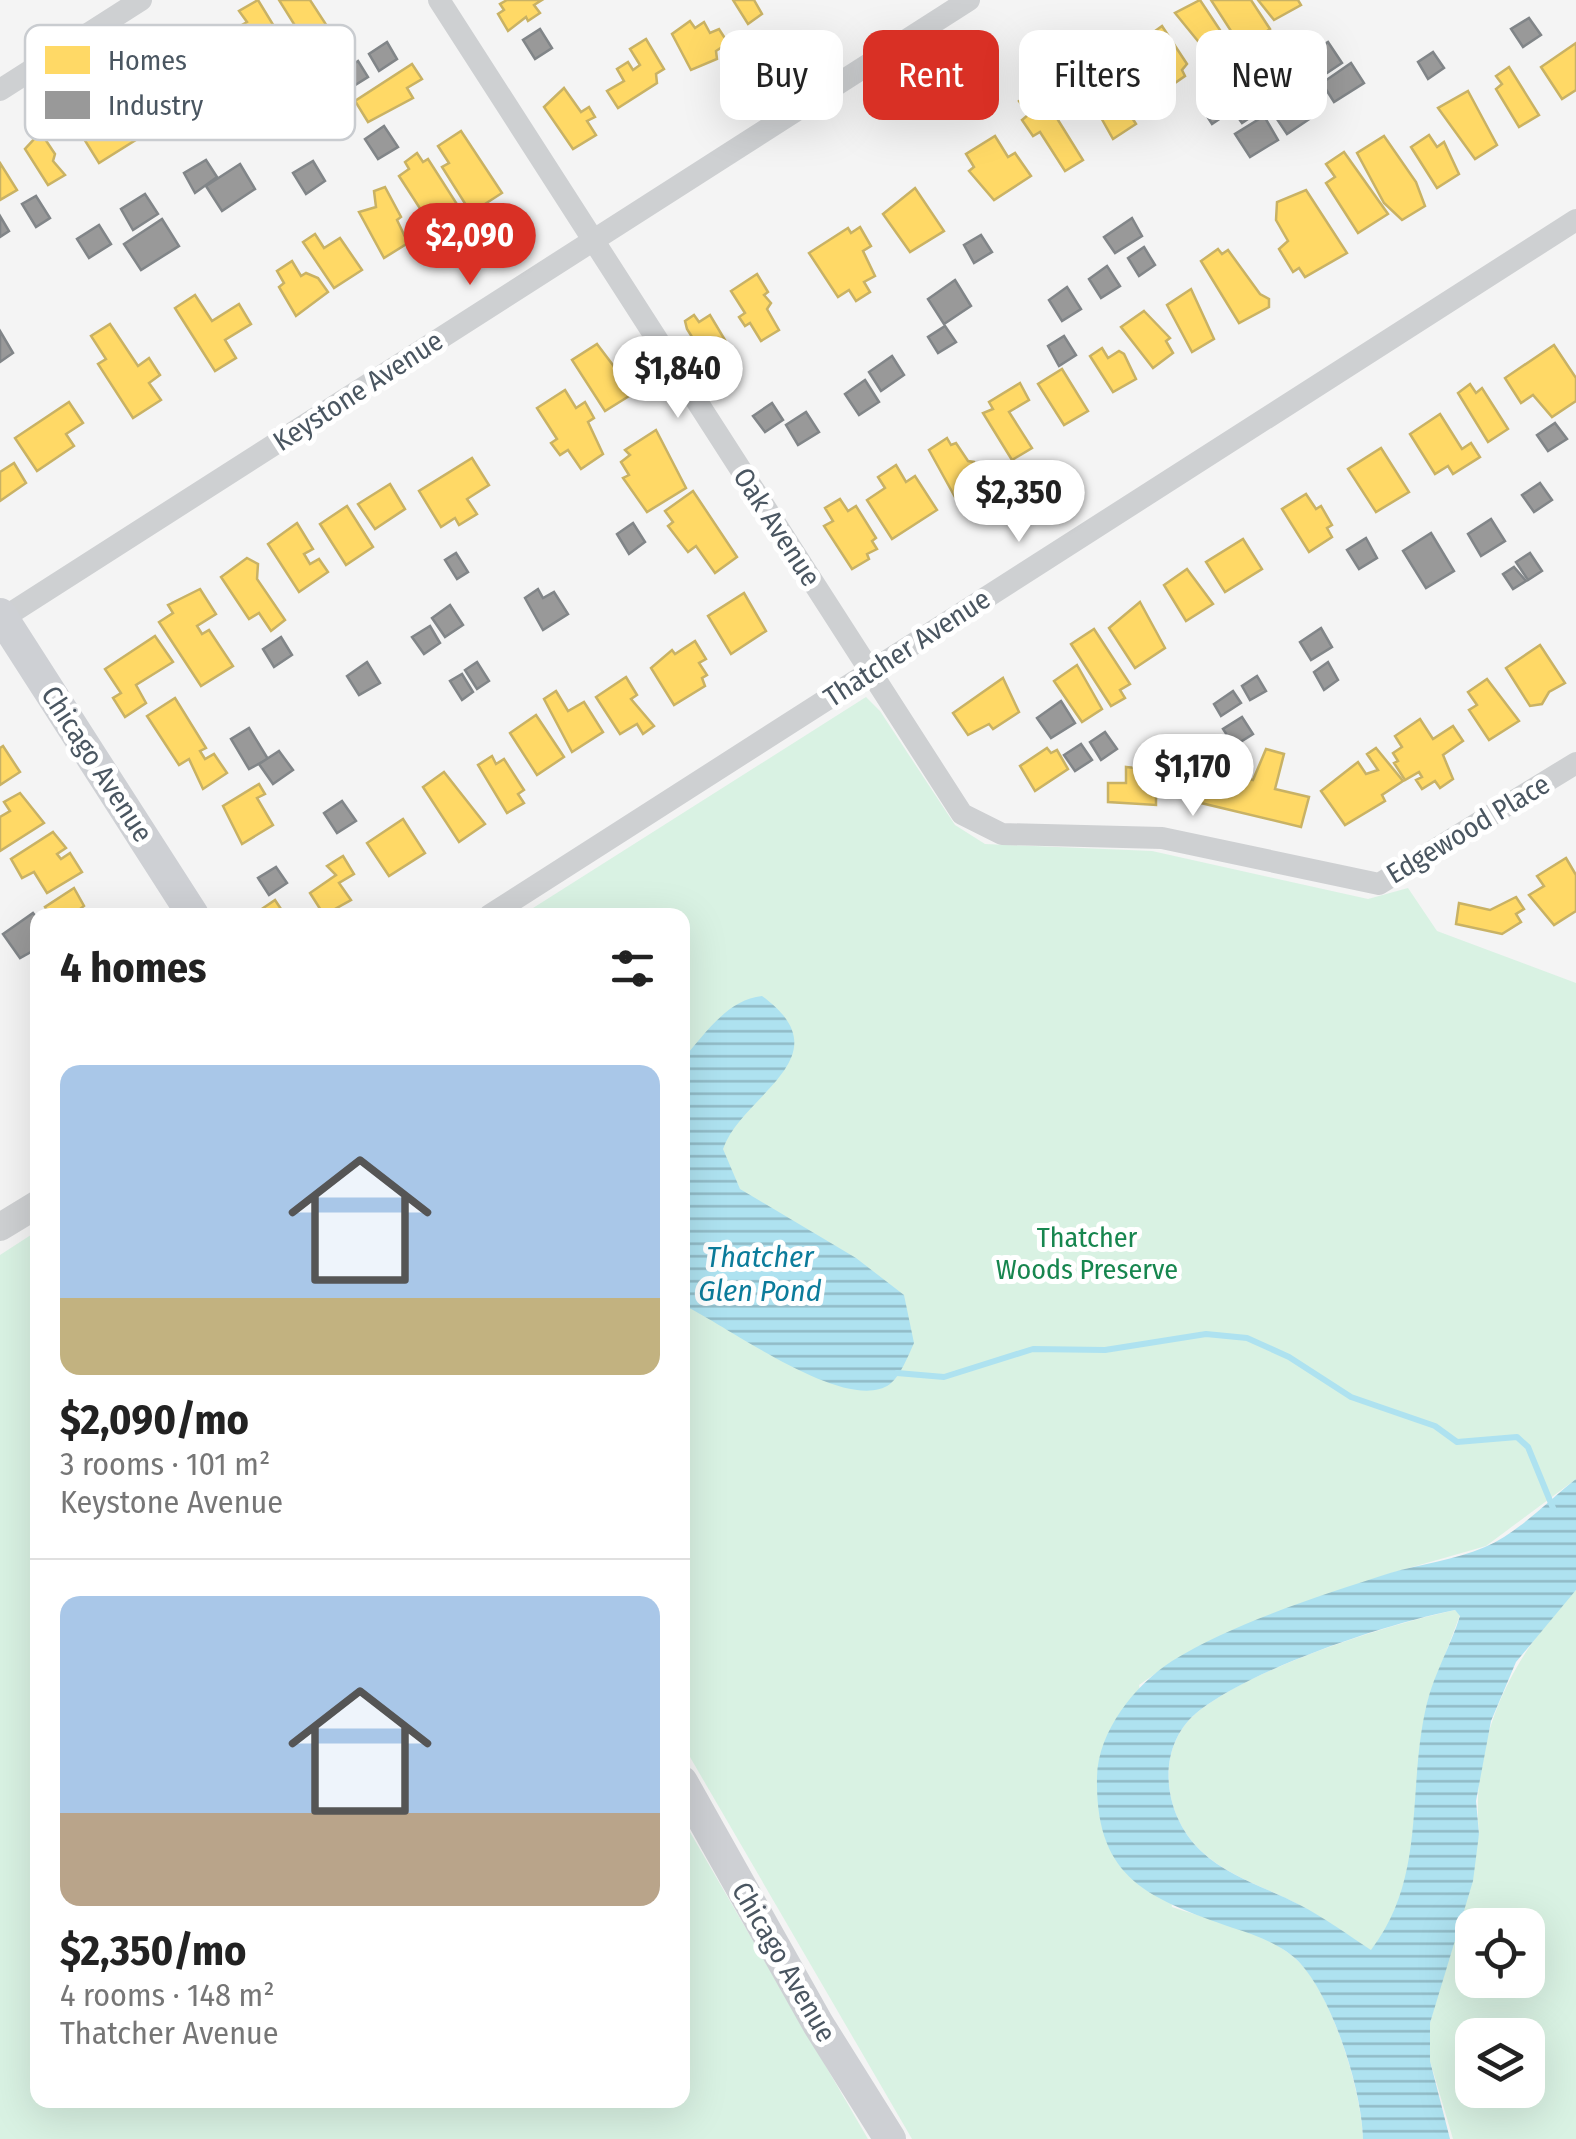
<!DOCTYPE html>
<meta charset="utf-8">
<style>
:root{--surface:#fff;--page:#f2f2f2;--text:#222;--muted:#767676;--line:#e0e0e0;--accent:#d93025}
body{margin:0;font-family:"Fira Sans Condensed",sans-serif;background:var(--page);color:var(--text);height:100vh;display:flex;flex-direction:column;font-size:38px;white-space:nowrap}
*{box-sizing:border-box;margin:0}
p{font-size:32px;color:var(--muted)}
.icon{flex:none;width:55px;height:55px;fill:none;stroke:currentColor;stroke-width:2;stroke-linecap:round;stroke-linejoin:round}
.map{position:relative;flex:1;overflow:hidden}
.panel{position:absolute;left:30px;top:908px;width:660px;height:1200px;display:flex;flex-direction:column;background:var(--surface);border-radius:20px;box-shadow:0 10px 40px #0002}
.panel>*{flex:none}
.hud{position:absolute;left:720px;top:30px;width:705px;height:90px;display:flex;gap:20px}
.buttons{position:absolute;left:1455px;top:1908px;display:grid;gap:20px}
.buttons a{display:grid;place-items:center;width:90px;height:90px;border-radius:20px;background:var(--surface);box-shadow:0 10px 40px #0002;font-size:50px}
.price{position:absolute;translate:-50% -85px;padding:0 22px;border-radius:35px;background:#fff;color:#222;font-size:32px;line-height:65px;filter:drop-shadow(0 2px 5px #0008)}
.price::after{content:'';position:absolute;left:50%;top:60px;width:30px;height:22px;margin-left:-15px;background:inherit;clip-path:polygon(0 0,100% 0,50% 100%)}
.price.selected{background:var(--accent);color:#fff}
ul{padding:0;list-style:none}
li{display:grid;align-content:center;gap:20px;height:530px;padding:0 30px}
li+li{border-top:2px solid var(--line)}
li span{display:grid;place-items:center;height:310px;border-radius:20px;color:#555}
li>.icon{margin-inline-start:auto}
span .icon{width:180px;height:180px;fill:#fffc;stroke-width:1}
li b{font-size:42px}
h2{display:flex;justify-content:space-between;align-items:center;height:120px;padding:0 30px;font-size:42px}
.tag{padding:0 35px;border-radius:20px;background:var(--surface);box-shadow:0 10px 40px #0002;font-size:35px;line-height:90px}
.tag.selected{background:var(--accent);color:#fff}
.map>svg:first-child{display:block}
.park{fill:#d9f2e3;fill-rule:evenodd}
.water{fill:url(#water-rules);fill-rule:evenodd}
.homes{fill:#ffd966;stroke:#c9b264;stroke-width:2.5}
.industry{fill:#999;stroke:#818588;stroke-width:2.5}
.lines{fill:none;stroke-linecap:round;stroke-linejoin:round}
.stream{stroke:#aee2f0;stroke-width:6}
.minor{stroke:#ced0d2;stroke-width:22}
.tertiary{stroke:#ced0d2;stroke-width:28}
.secondary{stroke:#ced0d4;stroke-width:32}
.labels{text-anchor:middle;dominant-baseline:central;stroke-width:10;stroke-linejoin:round;paint-order:stroke}
.street-label{font-size:28px;fill:#4a5661;stroke:#fff}
.park-label{font-size:28px;fill:#17864f;stroke:#fff}
.water-label{font-size:30px;font-style:italic;fill:#0c7c9b;stroke:#fff}
.key{fill:#fff;stroke:#c9ccd0;stroke-width:2.5}
.key-label{font-size:28px;fill:#4a5661}
</style>
<div class="map">
<svg width="1576" height="2139" viewBox="0 0 1576 2139">
<defs>
<pattern id="water-rules" width="6" height="5" patternUnits="userSpaceOnUse" patternTransform="scale(2.5)"><rect width="6" height="5" fill="#aee2f0"/><path d="M0 2.5h6" fill="none" stroke="#90bac6"/></pattern>
</defs>
<rect width="100%" height="100%" fill="#f4f4f4"/>
<g class="park">
<path d="M866,697L880,711L955,825L985,844L1152,851L1368,899L1408,888L1437,931L1576,983V1479L1486,1546L1388,1574L1233,1631L1175,1660L1139,1685L1172,1907C1213,1921 1265,1930 1298,1961C1332,1993 1362,2093 1363,2139H912L683,1745L682,915H522Z"/>
<polygon points="37,1231 38,2100 682,2100 683,1820 868,2139 0,2139 0,1255"/>
<path d="M1576,1590V2139H1453L1430,2061V2023L1479,1834C1470,1740 1511,1656 1576,1590ZM1472,1925H1528V1980H1472ZM1472,2035H1528V2090H1472Z"/>
<path d="M1455,1610L1460,1615L1428,1700L1411,1856L1399,1910L1372,1951C1348,1936 1325,1919 1301,1906C1268,1888 1229,1877 1201,1851C1162,1814 1154,1745 1200,1710C1258,1666 1383,1626 1455,1610Z"/>
</g>
<g class="water">
<path d="M762,996C846,1057 742,1094 723,1149L740,1189L856,1258L904,1295L914,1343C908,1356 901,1375 890,1384C847,1416 725,1324 683,1305V1059C704,1035 728,999 762,996Z"/>
<path d="M1576,1479V1590L1516,1662L1491,1721L1476,1801L1479,1834L1473,1881L1430,2023V2061L1450,2139H1363C1362,2090 1333,1999 1300,1963C1283,1945 1256,1935 1233,1928C1148,1898 1095,1879 1097,1777C1098,1731 1135,1685 1172,1661C1233,1623 1322,1595 1390,1573C1421,1564 1455,1560 1485,1547C1518,1533 1548,1501 1576,1479ZM1455,1610L1460,1616C1451,1645 1434,1674 1427,1703C1406,1789 1428,1876 1371,1950C1348,1935 1325,1918 1300,1905C1268,1888 1228,1877 1201,1851C1162,1814 1154,1745 1200,1710C1257,1667 1385,1624 1455,1610Z"/>
</g>
<g class="homes">
<polygon points="258,0 280,36 275,39 281,51 277,54 286,69 275,76 242,25 247,22 239,11"/>
<polygon points="279,0 310,0 327,26 304,40"/>
<polygon points="507,0 542,0 534,5 540,13 528,21 526,17 508,31 498,14 504,10 500,4"/>
<polygon points="733,0 754,0 762,14 748,24"/>
<polygon points="1200,0 1234,51 1215,62 1175,13"/>
<polygon points="1211,0 1251,0 1270,29 1242,48"/>
<polygon points="1258,0 1298,0 1301,5 1274,20"/>
<polygon points="690,21 695,28 704,22 710,33 719,29 728,43 716,51 717,59 691,70 672,34"/>
<polygon points="1162,26 1187,64 1182,70 1185,76 1162,92 1137,52 1147,44 1144,39"/>
<polygon points="646,39 664,69 656,74 657,83 618,108 607,91 624,81 617,69 628,62 633,70 640,65 630,49"/>
<polygon points="1576,43 1576,90 1562,99 1541,67"/>
<polygon points="412,64 422,79 407,88 413,98 368,122 355,101"/>
<polygon points="1509,67 1539,115 1519,127 1496,89 1502,84 1496,76"/>
<polygon points="1101,69 1136,124 1113,139 1081,82"/>
<polygon points="564,88 581,112 589,107 595,117 587,121 596,135 573,149 544,107"/>
<polygon points="1037,89 1047,104 1055,98 1065,115 1058,120 1083,160 1065,171 1040,132 1033,136 1022,120 1028,115 1019,101"/>
<polygon points="1468,91 1497,145 1475,159 1438,108"/>
<polygon points="117,96 142,136 99,163 74,123"/>
<polygon points="461,131 502,193 471,213 442,167 449,163 438,146"/>
<polygon points="1429,135 1437,147 1444,142 1459,174 1437,188 1411,147"/>
<polygon points="37,136 45,139 55,154 53,161 65,175 48,185 25,149"/>
<polygon points="995,136 1008,157 1015,153 1031,176 994,200 969,171 974,167 966,154"/>
<polygon points="1384,136 1416,182 1425,206 1402,220 1384,203 1357,153"/>
<polygon points="1344,152 1388,214 1358,233 1326,183 1335,177 1326,164"/>
<polygon points="417,153 423,162 428,159 462,212 434,230 399,176 409,169 405,162"/>
<polygon points="0,163 17,190 0,200"/>
<polygon points="385,187 401,217 397,220 408,243 384,258 359,212 376,207 374,191"/>
<polygon points="915,188 944,231 910,252 883,214"/>
<polygon points="1306,190 1347,253 1305,277 1299,268 1293,272 1279,249 1288,241 1276,220 1277,202"/>
<polygon points="860,227 871,246 863,251 875,276 864,282 870,292 856,301 849,290 838,297 809,253 848,228 851,233"/>
<polygon points="315,234 324,248 340,238 362,270 334,288 303,242"/>
<polygon points="1218,249 1222,254 1228,250 1260,294 1269,299 1269,307 1239,323 1201,261"/>
<polygon points="292,261 301,276 306,273 318,278 328,292 296,316 279,287 284,283 277,271"/>
<polygon points="757,274 768,292 764,295 771,303 767,309 779,330 761,341 750,323 745,326 739,317 745,313 731,291"/>
<polygon points="1191,289 1214,339 1192,352 1167,305"/>
<polygon points="195,295 212,321 239,304 251,324 225,340 236,358 215,371 175,308"/>
<polygon points="1144,311 1170,338 1166,341 1173,353 1153,368 1121,327"/>
<polygon points="694,315 699,322 710,315 737,360 718,372 712,362 709,364 687,329 685,321"/>
<polygon points="110,324 138,366 149,358 160,375 149,383 161,400 133,418 98,364 106,359 91,336"/>
<polygon points="597,344 634,393 605,411 572,360"/>
<polygon points="1554,345 1576,378 1576,401 1552,417 1533,395 1521,403 1505,378"/>
<polygon points="1102,348 1108,358 1119,351 1124,354 1136,379 1113,392 1090,356"/>
<polygon points="1062,369 1088,411 1064,425 1038,384"/>
<polygon points="1020,383 1029,400 1009,412 1032,448 1012,460 983,413 993,409 989,402"/>
<polygon points="1470,384 1476,393 1482,388 1508,429 1488,442 1458,393"/>
<polygon points="565,390 576,408 585,402 594,418 588,422 603,454 581,469 568,450 560,455 551,443 557,439 537,408"/>
<polygon points="69,402 83,423 66,434 74,446 37,471 15,438"/>
<polygon points="1440,414 1462,449 1471,443 1480,457 1453,474 1448,466 1435,474 1410,434"/>
<polygon points="656,430 686,488 647,512 623,478 629,475 621,462 630,455 625,450"/>
<polygon points="947,438 951,445 956,443 968,461 974,462 982,475 980,481 955,497 929,450"/>
<polygon points="1381,448 1409,492 1376,512 1348,469"/>
<polygon points="472,458 489,485 467,499 477,514 459,525 455,518 441,527 419,491"/>
<polygon points="14,463 26,483 0,501 0,472"/>
<polygon points="896,465 906,482 915,476 937,510 892,539 867,500 885,488 878,477"/>
<polygon points="390,484 405,509 375,529 358,504"/>
<polygon points="693,491 737,557 715,573 696,546 688,552 668,526 673,522 665,511"/>
<polygon points="1306,494 1316,509 1321,506 1332,525 1327,528 1332,537 1309,552 1282,509"/>
<polygon points="840,499 848,511 856,506 876,538 872,541 877,549 867,554 869,559 852,569 824,526 833,521 825,508"/>
<polygon points="347,506 373,547 346,565 320,524"/>
<polygon points="297,523 313,549 304,554 310,564 319,559 328,572 299,592 268,544"/>
<polygon points="1243,539 1262,569 1225,592 1206,562"/>
<polygon points="247,558 258,564 257,579 285,620 271,631 259,613 249,619 221,577"/>
<polygon points="1187,569 1213,604 1186,621 1164,585"/>
<polygon points="200,589 216,614 197,626 202,634 209,630 233,666 201,686 159,622 173,613 168,605"/>
<polygon points="744,593 766,631 731,654 708,616"/>
<polygon points="1140,602 1165,648 1135,668 1109,628"/>
<polygon points="1094,629 1130,684 1120,690 1125,698 1111,706 1071,644"/>
<polygon points="155,636 173,662 136,685 146,703 125,717 113,698 121,693 105,669"/>
<polygon points="695,641 706,659 699,663 707,675 702,678 705,686 674,705 651,668 672,650 675,654"/>
<polygon points="1540,645 1565,683 1549,692 1542,704 1530,706 1506,668"/>
<polygon points="1077,665 1102,709 1082,722 1054,681"/>
<polygon points="626,677 637,695 631,699 654,726 643,734 637,724 620,734 596,697"/>
<polygon points="1003,678 1019,712 993,729 989,724 968,735 953,713"/>
<polygon points="1487,679 1519,721 1489,740 1469,710 1477,705 1468,692"/>
<polygon points="556,691 568,711 584,702 603,732 572,752 544,699"/>
<polygon points="175,698 206,748 200,751 205,759 214,754 227,773 203,789 189,759 179,765 147,716"/>
<polygon points="536,715 564,757 537,775 510,733"/>
<polygon points="1420,719 1433,739 1453,726 1463,741 1443,755 1453,779 1440,788 1435,781 1422,789 1416,780 1422,777 1419,772 1405,780 1394,763 1398,761 1393,753 1402,747 1395,736"/>
<polygon points="3,746 20,772 0,785 0,748"/>
<polygon points="1047,748 1051,753 1057,750 1068,769 1035,791 1020,766"/>
<polygon points="1376,748 1403,781 1382,795 1385,801 1345,825 1321,791 1358,762 1366,774 1378,770 1367,754"/>
<polygon points="1266,749 1284,754 1275,789 1309,797 1301,827 1201,803 1210,769 1253,780"/>
<polygon points="492,756 496,764 504,759 524,790 518,794 524,803 507,813 478,765"/>
<polygon points="1126,767 1156,770 1156,805 1108,802 1108,783 1126,783"/>
<polygon points="444,772 485,824 459,842 423,787"/>
<polygon points="259,784 265,794 257,798 273,825 242,844 223,806"/>
<polygon points="20,793 44,823 0,851 0,817 10,811 4,802"/>
<polygon points="403,819 425,853 389,876 367,843"/>
<polygon points="53,832 66,848 57,854 61,859 70,853 82,872 47,893 34,872 22,878 11,859"/>
<polygon points="343,856 354,874 339,883 351,900 324,915 310,893 336,875 327,866"/>
<polygon points="1566,858 1576,875 1576,911 1554,925 1529,895 1544,886 1537,876"/>
<polygon points="74,888 84,906 72,915 50,915 45,907"/>
<polygon points="1516,897 1524,909 1516,914 1521,922 1502,934 1456,924 1459,903 1490,910"/>
<polygon points="275,900 285,915 257,915 256,913"/>
</g>
<g class="industry">
<polygon points="1529,18 1541,35 1523,47 1511,29"/>
<polygon points="540,29 552,48 535,59 523,40"/>
<polygon points="387,42 397,59 379,71 369,54"/>
<polygon points="1328,42 1342,63 1315,81 1301,59"/>
<polygon points="1433,52 1444,68 1428,79 1418,62"/>
<polygon points="358,61 368,77 352,87 342,72"/>
<polygon points="1351,63 1364,83 1334,102 1322,83"/>
<polygon points="1297,64 1309,84 1294,93 1282,74"/>
<polygon points="1218,93 1230,112 1212,124 1200,105"/>
<polygon points="1248,94 1260,111 1242,123 1230,106"/>
<polygon points="1300,95 1314,116 1287,134 1273,113"/>
<polygon points="1264,116 1278,140 1250,157 1235,134"/>
<polygon points="384,126 398,147 378,159 365,139"/>
<polygon points="206,160 217,177 195,193 184,173"/>
<polygon points="313,161 325,181 306,194 293,173"/>
<polygon points="240,164 255,189 222,211 206,186"/>
<polygon points="145,194 158,214 133,230 121,209"/>
<polygon points="36,196 50,218 36,227 22,204"/>
<polygon points="0,216 9,231 0,237"/>
<polygon points="1132,218 1142,236 1115,253 1104,237"/>
<polygon points="162,219 179,246 141,270 124,244"/>
<polygon points="99,225 111,244 89,258 77,239"/>
<polygon points="981,235 992,252 974,263 964,245"/>
<polygon points="1144,247 1155,265 1139,276 1128,258"/>
<polygon points="1107,266 1120,286 1101,298 1089,279"/>
<polygon points="955,280 971,306 944,324 928,299"/>
<polygon points="1067,287 1081,309 1062,321 1049,300"/>
<polygon points="945,326 956,342 938,353 928,337"/>
<polygon points="0,331 13,353 0,362"/>
<polygon points="1064,336 1076,355 1059,366 1048,346"/>
<polygon points="892,356 904,375 881,391 869,372"/>
<polygon points="865,380 879,402 859,415 845,394"/>
<polygon points="772,403 783,420 765,432 753,416"/>
<polygon points="806,412 819,432 798,445 786,425"/>
<polygon points="1555,423 1567,439 1548,451 1537,435"/>
<polygon points="1540,483 1552,500 1534,512 1522,495"/>
<polygon points="1491,519 1505,541 1481,556 1468,534"/>
<polygon points="633,523 645,542 629,554 617,534"/>
<polygon points="1431,533 1454,571 1426,588 1403,551"/>
<polygon points="1366,538 1377,558 1359,569 1347,550"/>
<polygon points="456,553 468,572 457,579 445,560"/>
<polygon points="1530,553 1542,571 1528,580 1516,562"/>
<polygon points="1514,567 1526,581 1513,589 1503,574"/>
<polygon points="538,589 543,598 554,592 568,614 543,630 525,598"/>
<polygon points="450,605 463,625 445,637 432,618"/>
<polygon points="430,626 440,643 424,654 412,637"/>
<polygon points="1321,628 1332,647 1311,660 1300,642"/>
<polygon points="281,637 292,655 274,667 263,649"/>
<polygon points="367,662 380,683 359,695 347,676"/>
<polygon points="477,662 489,681 477,689 465,670"/>
<polygon points="1328,662 1338,680 1324,690 1314,672"/>
<polygon points="462,674 473,692 462,700 450,681"/>
<polygon points="1257,676 1266,691 1250,700 1242,686"/>
<polygon points="1233,691 1241,703 1221,716 1214,704"/>
<polygon points="1061,701 1075,723 1051,738 1037,718"/>
<polygon points="1242,717 1253,734 1234,746 1223,729"/>
<polygon points="249,728 268,759 249,769 231,739"/>
<polygon points="1105,732 1117,749 1101,760 1090,742"/>
<polygon points="1081,744 1092,760 1075,771 1064,755"/>
<polygon points="279,751 293,770 273,784 259,764"/>
<polygon points="342,801 356,821 337,833 324,813"/>
<polygon points="276,867 287,883 269,895 258,878"/>
<polygon points="33,913 38,919 38,948 20,958 3,934"/>
</g>
<g class="lines">
<polyline class="stream" points="897,1373 944,1377 1033,1349 1105,1350 1206,1334 1247,1338 1289,1357 1351,1397 1435,1426 1457,1442 1517,1437 1528,1447 1553,1508"/>
<g class="minor">
<polyline points="439,0 962,814 1002,834 1162,838 1379,884 1576,763"/>
<polyline points="0,90 141,0"/>
<polyline points="0,620 969,0"/>
<polyline points="490,915 1576,220"/>
</g>
<polyline class="tertiary" points="0,1227 38,1204"/>
<g class="secondary">
<polyline points="0,614 193,915"/>
<polyline points="682,1782 818,2024 890,2139"/>
</g>
</g>
<g class="labels">
<g class="street-label">
<text transform="translate(358 391) rotate(-33)">Keystone Avenue</text>
<text transform="translate(777 527) rotate(57)">Oak Avenue</text>
<text transform="translate(907 648) rotate(-33)">Thatcher Avenue</text>
<text transform="translate(97 764) rotate(57)">Chicago Avenue</text>
<text transform="translate(1468 829) rotate(-31)">Edgewood Place</text>
<text transform="translate(784 1962) rotate(60)">Chicago Avenue</text>
</g>
<g class="park-label">
<text x="1087" y="1237">Thatcher<tspan x="1087" dy="32">Woods Preserve</tspan></text>
</g>
<g class="water-label">
<text x="760" y="1257">Thatcher<tspan x="760" dy="34">Glen Pond</tspan></text>
</g>
</g>
<rect x="25" y="25" width="330" height="115" rx="15" class="key"/>
<rect x="45" y="46" width="45" height="28" fill="#ffd966"/>
<rect x="45" y="91" width="45" height="28" fill="#999"/>
<g class="key-label">
<text x="108" y="70">Homes</text>
<text x="108" y="115">Industry</text>
</g>
</svg>
<div class="buttons">
<a><svg class="icon" aria-label="locate" viewBox="0 0 24 24"><circle cx="12" cy="12" r="6"/><path d="M12 2v4M12 18v4M2 12h4M18 12h4"/></svg></a>
<a><svg class="icon" aria-label="layers" viewBox="0 0 24 24"><path d="M12 4l9 5-9 5-9-5zM3 14l9 5 9-5"/></svg></a>
</div>
<b class="price selected" style="left:470px;top:288px">$2,090</b>
<b class="price" style="left:678px;top:421px">$1,840</b>
<b class="price" style="left:1019px;top:545px">$2,350</b>
<b class="price" style="left:1193px;top:819px">$1,170</b>
<div class="hud">
<a class="tag">Buy</a>
<a class="tag selected">Rent</a>
<a class="tag">Filters</a>
<a class="tag">New</a>
</div>
<section class="panel">
<h2>4 homes<svg class="icon" aria-label="filters" viewBox="0 0 24 24"><path d="M4 7h16M4 17h16"/><circle cx="9" cy="7" r="2"/><circle cx="15" cy="17" r="2"/></svg></h2>
<ul>
<li><span style="background:linear-gradient(#a9c7e8 75%,#c2b280 0)"><svg class="icon" aria-label="home" viewBox="0 0 24 24"><path d="M3 11l9-7 9 7M6 9v11h12V9"/></svg></span><div><b>$2,090/mo</b><p>3 rooms · 101 m²</p><p>Keystone Avenue</p></div></li>
<li><span style="background:linear-gradient(#a9c7e8 70%,#b9a48a 0)"><svg class="icon" aria-label="home" viewBox="0 0 24 24"><path d="M3 11l9-7 9 7M6 9v11h12V9"/></svg></span><div><b>$2,350/mo</b><p>4 rooms · 148 m²</p><p>Thatcher Avenue</p></div></li>
</ul>
</section>
</div>
